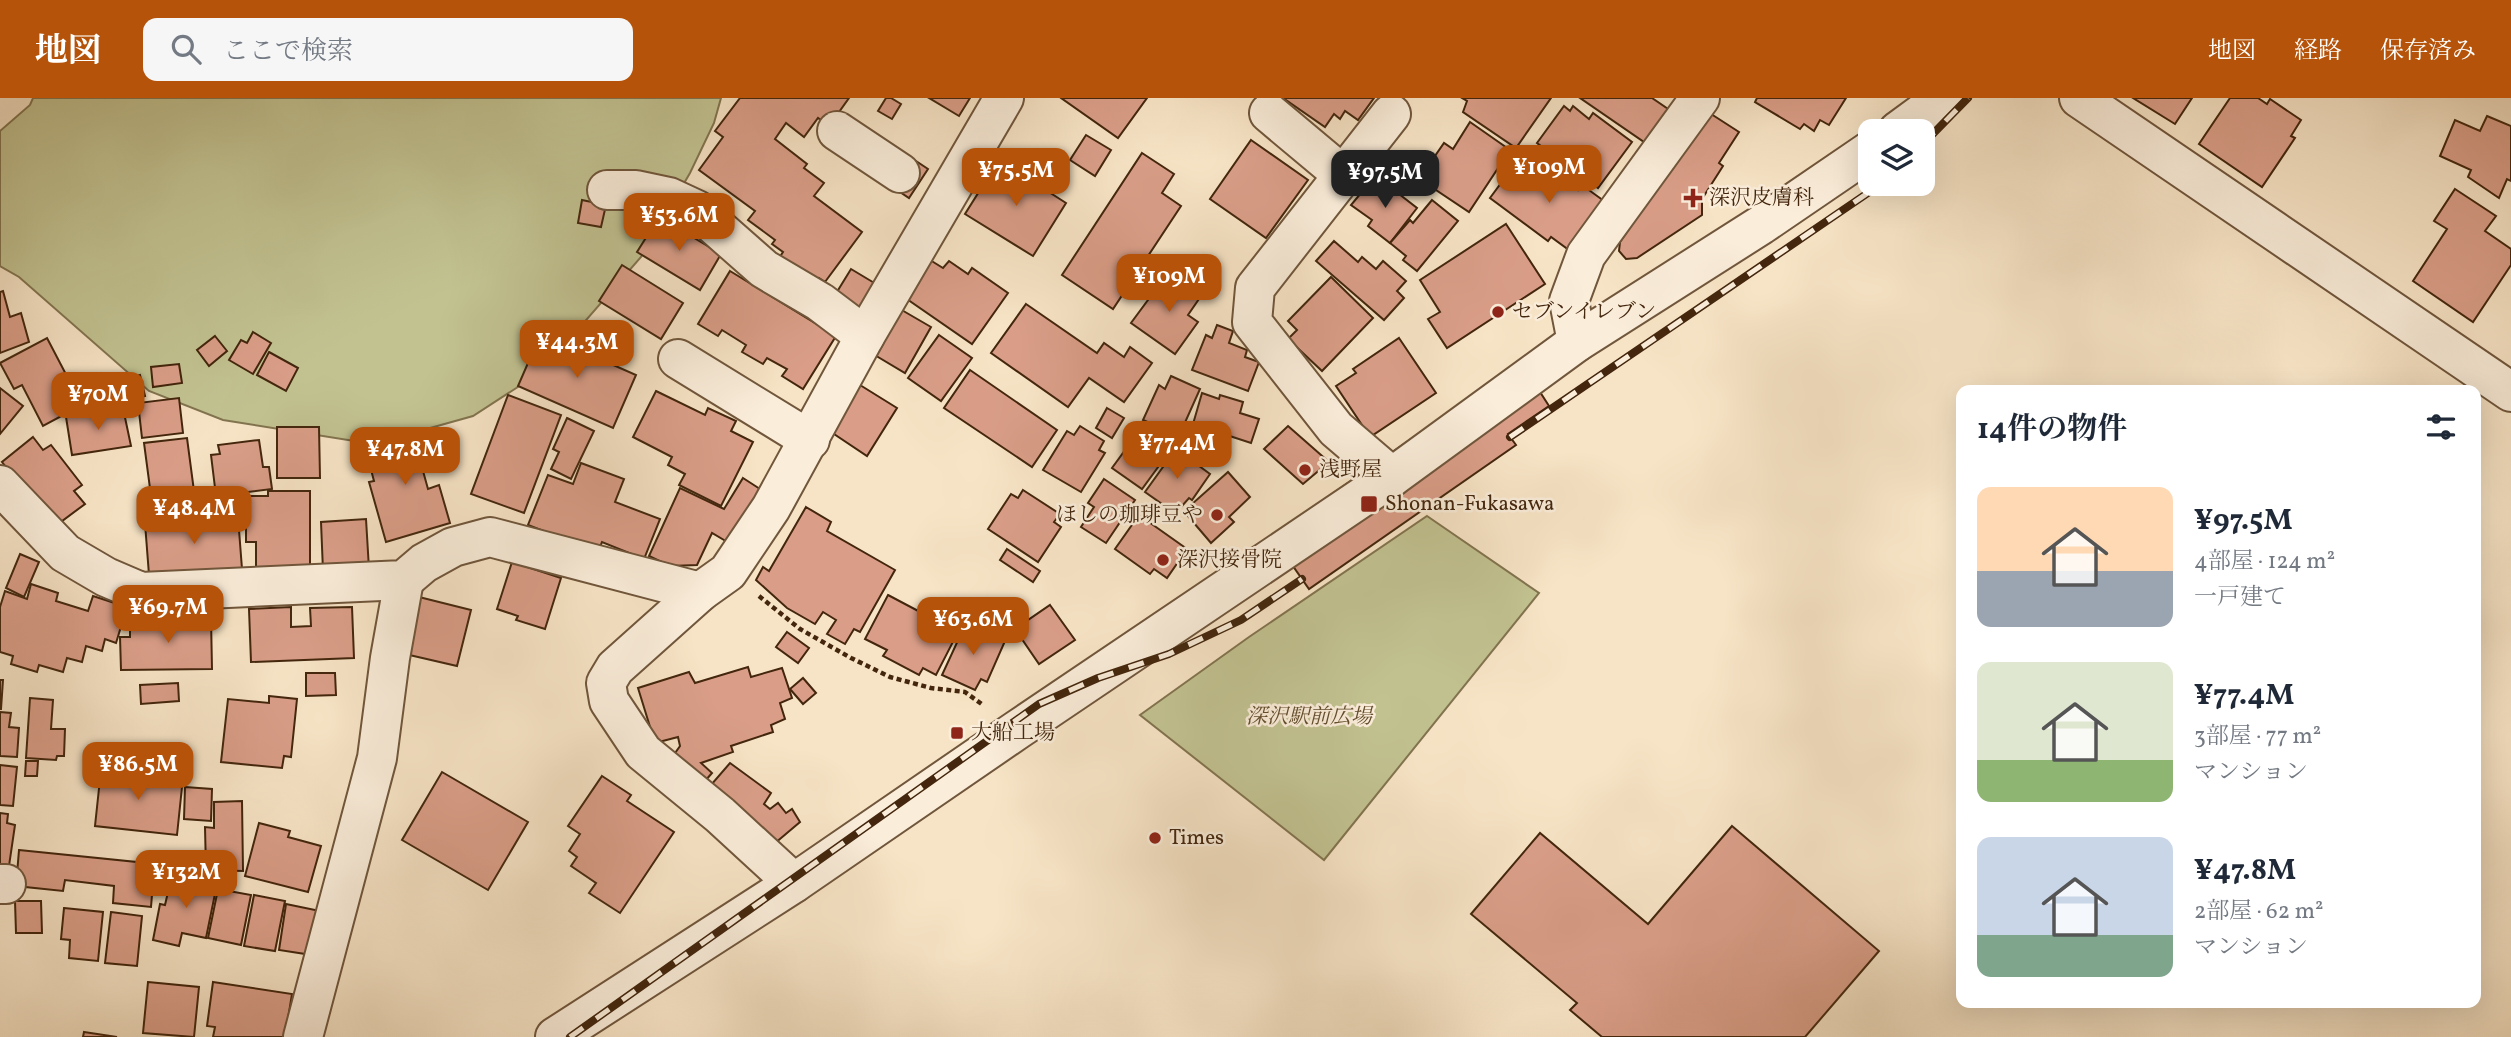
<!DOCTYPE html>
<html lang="ja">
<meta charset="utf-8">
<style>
:root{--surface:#fff;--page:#f6f6f7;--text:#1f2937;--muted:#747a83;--accent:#b45309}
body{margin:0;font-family:Vollkorn,"Noto Serif JP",serif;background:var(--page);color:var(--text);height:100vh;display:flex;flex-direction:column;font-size:26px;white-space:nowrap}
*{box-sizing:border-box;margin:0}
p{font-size:23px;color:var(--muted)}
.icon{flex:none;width:38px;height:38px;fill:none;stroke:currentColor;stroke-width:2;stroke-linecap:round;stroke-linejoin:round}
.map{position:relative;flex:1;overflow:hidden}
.side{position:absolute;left:1956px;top:287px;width:525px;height:623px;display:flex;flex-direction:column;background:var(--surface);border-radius:14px;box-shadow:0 7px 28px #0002}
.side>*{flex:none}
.fabs{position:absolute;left:1858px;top:21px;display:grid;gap:14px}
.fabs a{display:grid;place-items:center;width:77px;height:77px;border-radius:14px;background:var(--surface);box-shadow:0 7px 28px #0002;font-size:35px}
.price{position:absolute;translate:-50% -60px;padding:0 16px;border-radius:14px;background:var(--accent);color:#fff;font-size:23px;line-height:46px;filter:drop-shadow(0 2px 4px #0008)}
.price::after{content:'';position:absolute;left:50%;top:42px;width:21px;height:16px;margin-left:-10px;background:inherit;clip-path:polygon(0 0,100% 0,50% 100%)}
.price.selected{background:#222;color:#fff}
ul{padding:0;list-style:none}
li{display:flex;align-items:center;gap:21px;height:175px;padding:0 21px}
li span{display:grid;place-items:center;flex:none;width:196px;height:140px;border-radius:14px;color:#555}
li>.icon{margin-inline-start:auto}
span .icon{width:84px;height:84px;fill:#fffc;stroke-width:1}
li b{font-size:30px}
h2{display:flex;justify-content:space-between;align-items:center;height:84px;padding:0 21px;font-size:30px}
header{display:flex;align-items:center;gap:42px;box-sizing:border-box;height:98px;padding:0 35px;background:var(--accent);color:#fff}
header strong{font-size:33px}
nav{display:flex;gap:38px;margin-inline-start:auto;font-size:24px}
.search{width:490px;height:63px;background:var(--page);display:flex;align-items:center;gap:18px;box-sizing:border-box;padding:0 24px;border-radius:14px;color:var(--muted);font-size:26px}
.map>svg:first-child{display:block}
.green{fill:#c2c291;stroke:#82744f;stroke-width:2}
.building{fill:#da9e88;stroke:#43260d;stroke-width:2}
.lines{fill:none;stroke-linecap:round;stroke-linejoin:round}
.minor-casing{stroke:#70563b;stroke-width:42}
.path{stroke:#43260d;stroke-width:4.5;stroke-dasharray:5 3.5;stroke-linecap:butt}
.minor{stroke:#faedda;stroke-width:38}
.rail-casing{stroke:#43260d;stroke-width:8}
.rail{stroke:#faedda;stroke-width:5;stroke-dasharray:16;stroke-linecap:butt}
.poi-dot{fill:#8f2418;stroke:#faedda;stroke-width:2.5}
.labels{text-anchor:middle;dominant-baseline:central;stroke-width:5;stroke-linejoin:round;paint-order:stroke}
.poi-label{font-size:21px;fill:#43260d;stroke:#faedda;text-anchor:start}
.park-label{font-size:21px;font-style:italic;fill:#634d2e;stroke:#faedda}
</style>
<header>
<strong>地図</strong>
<div class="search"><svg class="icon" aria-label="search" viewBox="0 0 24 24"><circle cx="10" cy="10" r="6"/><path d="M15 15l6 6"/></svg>ここで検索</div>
<nav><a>地図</a><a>経路</a><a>保存済み</a></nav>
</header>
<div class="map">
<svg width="2511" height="939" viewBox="0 0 2511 939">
<rect width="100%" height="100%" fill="#f7e4c6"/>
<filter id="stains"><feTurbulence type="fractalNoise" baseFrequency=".00286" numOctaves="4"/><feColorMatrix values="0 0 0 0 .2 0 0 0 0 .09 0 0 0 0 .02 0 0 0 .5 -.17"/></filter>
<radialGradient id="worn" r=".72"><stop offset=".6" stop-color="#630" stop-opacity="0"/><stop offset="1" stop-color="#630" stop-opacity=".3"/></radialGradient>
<g class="green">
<polygon points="33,0 721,0 714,25 690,75 641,159 541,274 473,318 373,346 223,322 149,293 19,179 0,168 0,33 30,7"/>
<polygon points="1427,418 1539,495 1324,762 1140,617 1249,539"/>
</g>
<g class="building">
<polygon points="740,0 849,0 829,28 818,20 804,39 786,25 775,41 807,66 804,70 824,85 814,98 862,134 825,184 819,180 812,189 777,163 783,154 772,146 775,142 748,122 755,113 699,72 723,39 715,33"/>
<polygon points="886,0 891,0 901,6 892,21 878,13"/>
<polygon points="929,0 970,0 959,18"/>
<polygon points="1061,0 1147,0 1118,40"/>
<polygon points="1283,0 1374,0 1358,22 1345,13 1340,21 1334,16 1325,29"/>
<polygon points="1462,0 1551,0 1516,50 1463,14 1467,3"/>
<polygon points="1580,0 1652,0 1671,13 1647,46"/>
<polygon points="1757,0 1846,0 1829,27 1820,22 1814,33 1804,26 1800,31 1755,4"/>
<polygon points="2133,0 2192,0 2175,26"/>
<polygon points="2230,0 2258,0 2267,6 2270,1 2301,22 2291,38 2295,40 2262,89 2199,46"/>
<polygon points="1564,8 1570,13 1573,8 1589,21 1593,15 1632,44 1598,90 1537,45"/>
<polygon points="1708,14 1739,34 1719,65 1723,68 1702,101 1702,117 1637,160 1626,161 1619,153 1620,144"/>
<polygon points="2487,18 2511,28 2511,83 2507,81 2499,100 2468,79 2471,72 2440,58 2455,22 2480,33"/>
<polygon points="1470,24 1510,52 1469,114 1427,86 1434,76 1426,71 1444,45 1453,51"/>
<polygon points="1086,37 1111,52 1095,78 1070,62"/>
<polygon points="1251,42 1308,82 1266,140 1210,101"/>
<polygon points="1142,55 1174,76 1162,95 1181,108 1113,211 1062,177"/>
<polygon points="910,59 928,71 909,100 891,88"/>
<polygon points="999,62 1066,105 1033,158 965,116"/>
<polygon points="1541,64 1578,92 1582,87 1604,103 1573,155 1551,139 1548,143 1490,100 1510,73 1526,85"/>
<polygon points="1381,82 1417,110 1390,145 1368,128 1372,122 1351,107 1366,89 1371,93"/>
<polygon points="2455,91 2496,118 2485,133 2511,151 2511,167 2473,224 2413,183 2447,131 2434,123"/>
<polygon points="582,102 606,107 601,129 578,125"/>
<polygon points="1432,102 1458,123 1417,173 1403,162 1406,158 1390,145 1410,122 1413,125"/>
<polygon points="659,119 721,156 700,192 637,154"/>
<polygon points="1506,126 1545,186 1447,250 1428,221 1440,214 1420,182"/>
<polygon points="1334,143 1358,164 1362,159 1376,171 1383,163 1406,183 1397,193 1404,200 1384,222 1316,163"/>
<polygon points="930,162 943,170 949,163 968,176 972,170 1008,195 972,246 904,199"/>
<polygon points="622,167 683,205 661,241 599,203"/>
<polygon points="851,171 881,189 862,220 832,202"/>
<polygon points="730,173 836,238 803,291 782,278 787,271 767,260 763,266 742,254 746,247 722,232 718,238 698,226"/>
<polygon points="1168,175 1201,198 1188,217 1198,224 1175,256 1131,225"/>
<polygon points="1331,179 1373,220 1322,273 1288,241 1297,232 1288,223"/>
<polygon points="3,193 10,219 21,215 29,244 0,255 0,194"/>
<polygon points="1026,206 1097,255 1104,245 1124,259 1130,249 1152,265 1124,304 1089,280 1068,309 991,255"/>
<polygon points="900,211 931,229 905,275 873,256"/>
<polygon points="1217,227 1233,233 1229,245 1247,252 1245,259 1259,264 1248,293 1192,272 1206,237 1212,240"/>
<polygon points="253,234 271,245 253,276 229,262 241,242 247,245"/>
<polygon points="541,235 636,277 613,330 518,288"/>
<polygon points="939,237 972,260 941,303 908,280"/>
<polygon points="215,238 227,253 209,268 197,252"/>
<polygon points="47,240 82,307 43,328 22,287 14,291 0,265"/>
<polygon points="1399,240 1436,295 1370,339 1336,288 1356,275 1353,271"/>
<polygon points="269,254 298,270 286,293 257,277"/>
<polygon points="179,266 182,285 153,289 151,269"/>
<polygon points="970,272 1057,332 1032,369 944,310"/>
<polygon points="140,277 145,298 109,307 104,287"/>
<polygon points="1171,278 1200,291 1179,338 1143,322 1159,287 1165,291"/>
<polygon points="860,287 897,310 867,358 831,334"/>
<polygon points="0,290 23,308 0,336"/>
<polygon points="656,293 705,317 708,310 736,323 731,333 753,344 721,408 679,387 685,376 668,367 672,359 633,339"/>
<polygon points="1480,293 1540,294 1549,308 1508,336 1516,347 1309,491 1272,438"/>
<polygon points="1202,295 1219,301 1220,297 1243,304 1240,315 1259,321 1251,345 1193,326"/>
<polygon points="508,297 561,317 524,415 471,396"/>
<polygon points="179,300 183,335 142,340 138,305"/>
<polygon points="123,310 131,348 72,357 66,319"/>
<polygon points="1107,310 1124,320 1112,340 1096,330"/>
<polygon points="567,320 594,333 571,381 551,371 559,354 553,351"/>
<polygon points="1080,328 1104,343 1099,352 1105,355 1081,394 1043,372 1067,333 1074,337"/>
<polygon points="1288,328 1329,364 1303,386 1264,351"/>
<polygon points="277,329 319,329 320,380 277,380"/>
<polygon points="1142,329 1172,350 1142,391 1112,370"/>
<polygon points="422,333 434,370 423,373 428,391 439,387 450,425 386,444 369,384 374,383 365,349"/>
<polygon points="33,339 43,352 51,347 82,387 74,393 85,406 54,429 2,364"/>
<polygon points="187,340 194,393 151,398 144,345"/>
<polygon points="259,342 263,369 269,369 272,391 216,398 211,357 220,356 218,347"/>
<polygon points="1176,351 1210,376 1192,402 1189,400 1182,408 1178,406 1172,413 1145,394"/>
<polygon points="581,365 624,381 615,404 660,421 644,461 602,444 598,454 528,427 548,377 573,386"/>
<polygon points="1228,374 1250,399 1229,419 1234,424 1211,445 1188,418 1196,411 1192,406"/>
<polygon points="743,380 760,391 729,445 712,435 697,467 670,468 649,458 680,390 724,411"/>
<polygon points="1104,381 1135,402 1106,445 1081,429 1094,409 1088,405"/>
<polygon points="1023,392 1060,416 1054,424 1061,429 1038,464 988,431 1011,396 1018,400"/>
<polygon points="268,393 310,393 310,471 256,471 256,444 246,444 246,398 268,398"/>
<polygon points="806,409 831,424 827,433 895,472 860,534 854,531 845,546 827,536 836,522 823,514 815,526 787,510 756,482 763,469 769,473"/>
<polygon points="1139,417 1187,451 1167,480 1154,471 1150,476 1115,451"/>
<polygon points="238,419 242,471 149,477 145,425"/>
<polygon points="366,421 369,471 323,473 321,424"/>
<polygon points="1007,451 1040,473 1033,484 1000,462"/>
<polygon points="20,456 39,464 24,499 6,490"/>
<polygon points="512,464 561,480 545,531 516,522 518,518 497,511"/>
<polygon points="31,486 58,495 56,503 88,513 93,498 127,509 116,545 105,541 102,553 86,548 82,564 67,560 63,574 39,567 37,574 11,566 13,558 0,554 0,509 5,493 27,501"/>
<polygon points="888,497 958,534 936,577 923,570 919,577 883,558 887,552 865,541"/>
<polygon points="419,499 471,512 457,568 405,556"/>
<polygon points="1050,507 1075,542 1039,566 1015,531"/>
<polygon points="291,509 291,529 311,528 310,510 352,509 354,560 251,564 249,511"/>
<polygon points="211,520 212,571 121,572 120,539 130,539 130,522"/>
<polygon points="966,525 1005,543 987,584 981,581 975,592 942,577"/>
<polygon points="787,534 809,550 798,565 776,549"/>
<polygon points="748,569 751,579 782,570 792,600 780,605 785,621 771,627 773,634 731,648 733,654 701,665 712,675 699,690 668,665 680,648 678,639 655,645 638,590 689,574 695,585"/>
<polygon points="306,575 335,575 336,597 306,598"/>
<polygon points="803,580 816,595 803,606 790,591"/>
<polygon points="0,582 3,582 1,611 0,611"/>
<polygon points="178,585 179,603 141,606 140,587"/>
<polygon points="269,598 297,601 291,659 284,658 282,670 221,664 228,601 269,605"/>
<polygon points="30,600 53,602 51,631 65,631 64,658 57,658 56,662 26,660"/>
<polygon points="0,614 11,615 9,629 19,630 17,659 0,658"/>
<polygon points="26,663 38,663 37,678 25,678"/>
<polygon points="136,664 159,667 157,687 182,689 177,737 95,728 100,681 110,682 112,670 135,673"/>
<polygon points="730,665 771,695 764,706 770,711 778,705 786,715 792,711 800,724 774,746 704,695"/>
<polygon points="0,667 17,669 13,708 0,707"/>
<polygon points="442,674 528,724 488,792 402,742"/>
<polygon points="602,678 631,697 627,703 674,734 620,815 589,795 596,785 571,768 577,759 569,753 580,736 568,728"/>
<polygon points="185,689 212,691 211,723 184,721"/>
<polygon points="242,703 243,773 206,772 205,729 214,730 214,704"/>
<polygon points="0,715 8,716 7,725 15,727 9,768 0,767"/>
<polygon points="259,725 290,733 288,739 321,748 308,794 245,778"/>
<polygon points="1732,728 1879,853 1805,939 1602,939 1570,912 1577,905 1471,816 1540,735 1648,826"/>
<polygon points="19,752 166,767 163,790 158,790 157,797 152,797 151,809 113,805 114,788 65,782 63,793 16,788"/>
<polygon points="191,776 218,781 206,840 182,835 179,848 153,842 160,806 165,807 171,781 189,786"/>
<polygon points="218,791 251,797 241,847 208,840"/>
<polygon points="254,797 285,803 275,853 244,848"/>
<polygon points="15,803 41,803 42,835 16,835"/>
<polygon points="286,806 320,813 312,857 279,852"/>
<polygon points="64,810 103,814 98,863 69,860 70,842 61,841"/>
<polygon points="111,814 142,818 137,868 105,865"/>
<polygon points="148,884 199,889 194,939 143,935"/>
<polygon points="213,884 292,896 285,939 213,939 215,929 207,928"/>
<polygon points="84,934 117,939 83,939"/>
</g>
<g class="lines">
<defs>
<g id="minor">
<polyline points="2079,0 2511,294"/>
<polyline points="1269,15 1343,77"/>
<polyline points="1391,16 1255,190 1252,224 1336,331 1392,379"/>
<polyline points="837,33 900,75"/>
<polyline points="1898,33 1943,0"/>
<polyline points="607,92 636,92 669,99 697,112 764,171 820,204 865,238"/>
<polyline points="1577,244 1569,203 1586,157 1700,0"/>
<polyline points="678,261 810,342"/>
<polyline points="0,387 65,455 106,479 141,494 404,482 424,465 453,449 490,439 700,494"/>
<polyline points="794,785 720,717 643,654 609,603 606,585 615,570 700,494 728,474 771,410 865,238 1004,0"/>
<polyline points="0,786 6,786"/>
<polyline points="303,939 377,660 390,560 404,482"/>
<polyline points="555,939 794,785 1017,632 1392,379 1577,244 1761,127 1871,52"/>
</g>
</defs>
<use href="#minor" class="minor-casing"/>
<polyline class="path" points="759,498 800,531 851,560 890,579 931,590 965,594 983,607"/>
<use href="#minor" class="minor"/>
<defs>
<g id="rail">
<polyline points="1923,46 1968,0"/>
<polyline points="1510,339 1881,86"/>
<polyline points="570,939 1039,606 1098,580 1169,556 1241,522 1302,481"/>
</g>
</defs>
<use href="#rail" class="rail-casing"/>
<use href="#rail" class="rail"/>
</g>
<g class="poi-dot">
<path d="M1689.5 89.5h7v7h7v7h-7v7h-7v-7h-7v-7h7z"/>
<circle cx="1498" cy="214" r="7"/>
<circle cx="1305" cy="372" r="7"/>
<rect x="1360" y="397" width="18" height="18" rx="3.5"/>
<circle cx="1217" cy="417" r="7"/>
<circle cx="1163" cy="462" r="7"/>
<rect x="950" y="628" width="14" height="14" rx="3.5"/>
<circle cx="1155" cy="740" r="7"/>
</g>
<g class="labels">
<g class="poi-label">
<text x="1709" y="100">深沢皮膚科</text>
<text x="1512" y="214">セブンイレブン</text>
<text x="1319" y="372">浅野屋</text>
<text x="1385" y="406">Shonan-Fukasawa</text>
<text x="1203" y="417" text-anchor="end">ほしの珈琲豆や</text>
<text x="1177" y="462">深沢接骨院</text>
<text x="971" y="635">大船工場</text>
<text x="1169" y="740">Times</text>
</g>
<g class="park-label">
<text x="1309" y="619">深沢駅前広場</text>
</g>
</g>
<rect width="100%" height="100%" filter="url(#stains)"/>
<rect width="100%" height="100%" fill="url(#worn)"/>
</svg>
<div class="fabs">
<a><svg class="icon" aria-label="layers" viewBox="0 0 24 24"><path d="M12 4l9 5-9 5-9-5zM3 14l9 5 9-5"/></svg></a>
</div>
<b class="price" style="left:1549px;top:107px">¥109M</b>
<b class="price" style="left:1016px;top:110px">¥75.5M</b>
<b class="price selected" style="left:1385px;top:112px">¥97.5M</b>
<b class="price" style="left:679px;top:155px">¥53.6M</b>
<b class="price" style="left:1169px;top:216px">¥109M</b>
<b class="price" style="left:577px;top:282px">¥44.3M</b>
<b class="price" style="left:98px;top:334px">¥70M</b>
<b class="price" style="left:1177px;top:383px">¥77.4M</b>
<b class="price" style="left:405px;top:389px">¥47.8M</b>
<b class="price" style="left:194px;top:448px">¥48.4M</b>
<b class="price" style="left:168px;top:547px">¥69.7M</b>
<b class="price" style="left:973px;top:559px">¥63.6M</b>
<b class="price" style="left:138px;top:704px">¥86.5M</b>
<b class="price" style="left:186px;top:812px">¥132M</b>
<section class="side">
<h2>14件の物件<svg class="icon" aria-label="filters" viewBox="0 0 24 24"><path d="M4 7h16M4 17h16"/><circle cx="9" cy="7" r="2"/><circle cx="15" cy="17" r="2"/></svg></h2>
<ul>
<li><span style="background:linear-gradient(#ffd9b3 60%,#9aa5b1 0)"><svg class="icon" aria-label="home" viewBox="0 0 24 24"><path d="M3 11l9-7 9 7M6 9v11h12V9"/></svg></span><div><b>¥97.5M</b><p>4部屋 · 124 m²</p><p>一戸建て</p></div></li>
<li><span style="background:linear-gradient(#dfe7d0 70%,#8fb573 0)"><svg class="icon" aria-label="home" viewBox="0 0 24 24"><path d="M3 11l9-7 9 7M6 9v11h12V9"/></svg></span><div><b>¥77.4M</b><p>3部屋 · 77 m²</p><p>マンション</p></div></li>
<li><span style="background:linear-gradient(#c9d6e8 70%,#7fa58c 0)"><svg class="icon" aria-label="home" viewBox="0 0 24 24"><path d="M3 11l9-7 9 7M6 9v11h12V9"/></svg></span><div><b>¥47.8M</b><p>2部屋 · 62 m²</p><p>マンション</p></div></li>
</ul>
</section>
</div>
